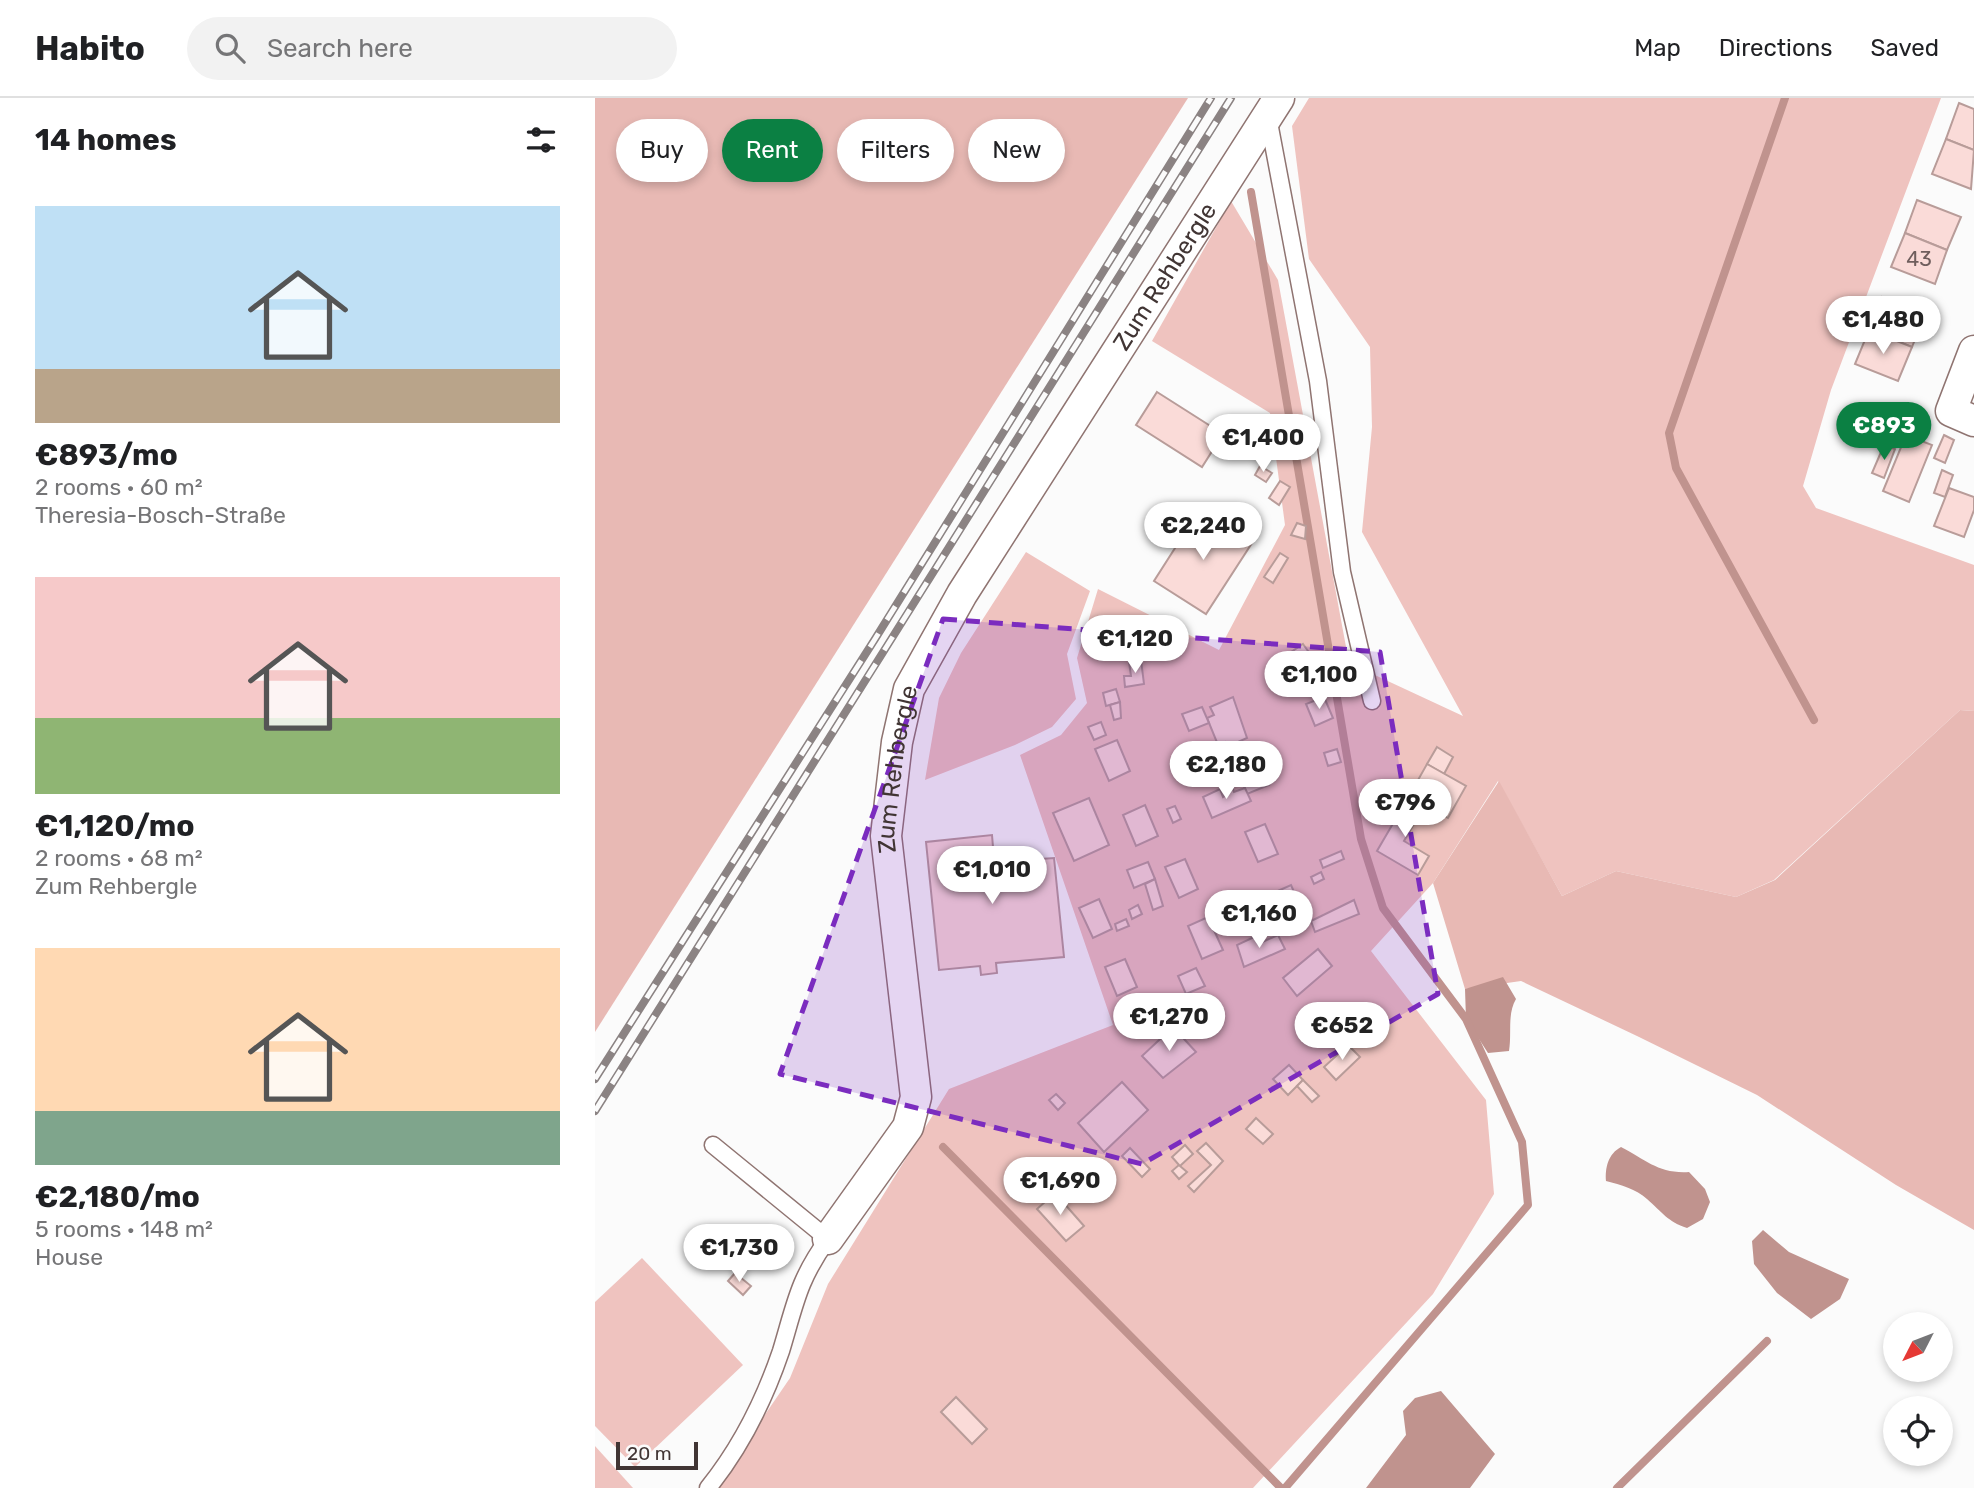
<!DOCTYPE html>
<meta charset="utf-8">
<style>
:root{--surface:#fff;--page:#f2f2f2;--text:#202124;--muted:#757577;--line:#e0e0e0;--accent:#0b8043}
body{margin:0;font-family:Rubik,sans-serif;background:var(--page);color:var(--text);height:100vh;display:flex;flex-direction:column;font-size:26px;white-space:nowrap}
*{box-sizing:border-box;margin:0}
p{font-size:23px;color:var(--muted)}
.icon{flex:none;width:38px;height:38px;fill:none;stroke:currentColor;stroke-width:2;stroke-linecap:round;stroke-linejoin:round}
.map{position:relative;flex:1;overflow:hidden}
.details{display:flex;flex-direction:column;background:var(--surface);width:595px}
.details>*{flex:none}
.guide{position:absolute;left:21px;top:21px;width:665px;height:63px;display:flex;gap:14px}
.needle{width:46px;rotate:228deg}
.fabs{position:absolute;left:1288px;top:1214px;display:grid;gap:14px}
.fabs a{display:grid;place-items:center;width:70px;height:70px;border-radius:50%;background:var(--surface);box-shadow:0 4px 10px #0003;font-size:35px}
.scale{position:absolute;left:21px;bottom:18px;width:82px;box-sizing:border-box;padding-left:7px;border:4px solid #413534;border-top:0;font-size:19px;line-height:24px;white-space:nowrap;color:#413534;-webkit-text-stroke:5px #fbfbfb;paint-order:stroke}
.price{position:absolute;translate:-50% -60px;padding:0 16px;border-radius:24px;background:#fff;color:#222;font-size:23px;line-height:46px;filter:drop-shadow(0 2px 4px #0008)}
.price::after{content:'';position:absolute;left:50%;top:42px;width:21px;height:16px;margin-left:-10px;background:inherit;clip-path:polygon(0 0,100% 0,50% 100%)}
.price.active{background:var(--accent);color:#fff}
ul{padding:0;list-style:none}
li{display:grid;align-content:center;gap:14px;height:371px;padding:0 35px}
li span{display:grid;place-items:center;height:217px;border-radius:0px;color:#555}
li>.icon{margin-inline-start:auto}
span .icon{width:126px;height:126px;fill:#fffc;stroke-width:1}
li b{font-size:30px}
h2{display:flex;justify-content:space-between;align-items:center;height:84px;padding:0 35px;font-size:30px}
.chip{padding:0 24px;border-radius:32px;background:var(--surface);box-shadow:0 4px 10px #0003;font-size:24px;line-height:63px}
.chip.active{background:var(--accent);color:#fff}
header{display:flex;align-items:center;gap:42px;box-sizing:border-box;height:98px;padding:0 35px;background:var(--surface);border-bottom:2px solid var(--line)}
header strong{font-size:33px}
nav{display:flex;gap:38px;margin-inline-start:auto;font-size:24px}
.search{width:490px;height:63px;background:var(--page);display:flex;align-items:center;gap:18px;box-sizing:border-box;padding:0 24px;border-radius:38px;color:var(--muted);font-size:26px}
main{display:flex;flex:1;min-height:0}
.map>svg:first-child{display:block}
.green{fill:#efc3bf}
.forest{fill:#e8b9b4}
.water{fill:#c0938e}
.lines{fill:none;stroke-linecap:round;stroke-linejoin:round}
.stream{stroke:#c0938e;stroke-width:8}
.building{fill:#fadbd8;stroke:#b89c99;stroke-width:2}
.service-casing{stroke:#8f7471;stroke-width:19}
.minor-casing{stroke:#8f7471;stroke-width:33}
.service{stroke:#fff;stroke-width:16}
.minor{stroke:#fff;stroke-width:30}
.rail-casing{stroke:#8b8383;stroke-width:8}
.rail{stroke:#fbfbfb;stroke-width:5;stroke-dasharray:16;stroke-linecap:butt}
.marked{fill:#7b2cbf;fill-opacity:0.2;stroke:#7b2cbf;stroke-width:5;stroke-dasharray:14 9;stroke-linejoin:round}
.labels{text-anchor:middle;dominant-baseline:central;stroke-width:5;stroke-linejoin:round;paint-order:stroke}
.number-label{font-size:21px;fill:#6f5e5d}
.street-label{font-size:24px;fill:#413534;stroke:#fbfbfb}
</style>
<header>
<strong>Habito</strong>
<div class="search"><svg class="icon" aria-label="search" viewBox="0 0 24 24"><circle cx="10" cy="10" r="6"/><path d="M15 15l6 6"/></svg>Search here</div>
<nav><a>Map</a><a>Directions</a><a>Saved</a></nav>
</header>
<main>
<section class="details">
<h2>14 homes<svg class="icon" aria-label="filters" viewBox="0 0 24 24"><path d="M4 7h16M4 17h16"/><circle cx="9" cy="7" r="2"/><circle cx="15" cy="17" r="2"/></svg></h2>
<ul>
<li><span style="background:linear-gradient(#bfe0f5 75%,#b9a48a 0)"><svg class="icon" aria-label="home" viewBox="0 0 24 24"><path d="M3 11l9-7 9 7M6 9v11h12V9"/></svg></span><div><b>€893/mo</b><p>2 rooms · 60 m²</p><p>Theresia-Bosch-Straße</p></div></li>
<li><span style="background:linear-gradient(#f6c9c9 65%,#8fb573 0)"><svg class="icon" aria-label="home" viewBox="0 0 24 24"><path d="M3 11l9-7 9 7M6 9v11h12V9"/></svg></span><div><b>€1,120/mo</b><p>2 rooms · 68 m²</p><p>Zum Rehbergle</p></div></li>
<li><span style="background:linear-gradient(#ffd9b3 75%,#7fa58c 0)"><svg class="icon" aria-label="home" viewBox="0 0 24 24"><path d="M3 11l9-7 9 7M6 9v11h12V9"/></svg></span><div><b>€2,180/mo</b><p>5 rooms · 148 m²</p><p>House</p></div></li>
</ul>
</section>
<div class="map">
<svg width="1379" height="1390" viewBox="0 0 1379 1390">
<rect width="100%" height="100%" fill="#fbfbfb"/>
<g class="green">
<polygon points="714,0 1346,0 1236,292 1208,388 1221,410 1379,467 1379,613 1365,612 1179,782 1141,799 1021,773 967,798 903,683 838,785 776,853 891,1002 899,1096 838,1196 658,1390 120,1390 195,1280 233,1186 354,991 518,927 425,657 466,637 492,605 482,560 503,491 624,552 690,427 675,315 557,243 636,103 683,182 754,565 868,618 767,434 777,329 775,249 714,161 697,28"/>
<polygon points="431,454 495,493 472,556 481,601 457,629 420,647 330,682 344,600 366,555"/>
<polygon points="47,1160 148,1267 40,1369 0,1328 0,1204"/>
<polygon points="0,1348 38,1390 0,1390"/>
</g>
<g class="forest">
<polygon points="0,0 593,0 0,934"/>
<polygon points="1365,612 1379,613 1379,1132 1301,1087 1162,997 1042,938 926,883 870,891 838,785 904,683 967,798 1021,773 1141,799 1180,782"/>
</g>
<g class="water">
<path d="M908,879L921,901C912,916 917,935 914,953L893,955L871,921L870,891Z"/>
<path d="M1026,1049C1051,1062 1064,1076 1094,1074L1110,1091L1115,1104L1108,1121L1092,1130C1073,1124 1067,1114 1052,1101C1041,1091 1026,1087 1011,1083C1010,1070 1013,1056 1026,1049Z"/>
<polygon points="1168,1132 1194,1154 1254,1181 1245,1201 1216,1221 1182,1195 1159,1166 1157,1143"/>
<polygon points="846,1293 900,1356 875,1390 771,1390 811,1337 808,1313 820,1300"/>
</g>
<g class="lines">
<g class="stream">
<polyline points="1190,0 1074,335 1081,370 1219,622"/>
<polyline points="656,94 766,741 788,810 871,921 927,1044 933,1107 690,1390"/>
<polyline points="348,1049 686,1390"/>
<polyline points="1022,1390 1172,1243"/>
</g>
</g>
<g class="building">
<polygon points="1364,5 1379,11 1379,52 1351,41"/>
<polygon points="1351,41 1379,52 1376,91 1337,76"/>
<polygon points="1322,102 1366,119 1352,152 1310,135"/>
<polygon points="1310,135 1352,152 1340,186 1296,169"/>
<polygon points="1287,199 1330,216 1317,249 1274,232"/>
<polygon points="1274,232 1317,249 1303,283 1260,266"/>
<polygon points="562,294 628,336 607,369 541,327"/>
<polygon points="1311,337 1337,347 1314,404 1288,393"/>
<polygon points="1349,337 1359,342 1350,365 1339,360"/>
<polygon points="1289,347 1300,351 1289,380 1277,375"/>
<polygon points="665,368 677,375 671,384 660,377"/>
<polygon points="1347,372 1358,377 1350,399 1339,395"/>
<polygon points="685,383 695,389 684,407 674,400"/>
<polygon points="1354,390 1379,399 1379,412 1369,439 1339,428"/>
<polygon points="605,411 657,445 611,516 559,483"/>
<polygon points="702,425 711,428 710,441 696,437"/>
<polygon points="685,455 693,460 678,485 669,479"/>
<polygon points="708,546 723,567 698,584 683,563"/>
<polygon points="546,562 549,586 530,589 529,578 536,578 534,564"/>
<polygon points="521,591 525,604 511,608 508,595"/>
<polygon points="638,599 652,640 632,649 630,644 623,647 612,620 619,617 615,609"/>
<polygon points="729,599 738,620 720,628 711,606"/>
<polygon points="525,604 526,620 519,622 515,607"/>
<polygon points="607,609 614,625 594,633 587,616"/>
<polygon points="506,624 511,637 499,642 493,629"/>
<polygon points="522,642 535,673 514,683 500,651"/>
<polygon points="842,649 858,659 849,676 832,666"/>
<polygon points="742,651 746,664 733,668 729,655"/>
<polygon points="661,655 674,687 652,696 639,664"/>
<polygon points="832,666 871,688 853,720 814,698"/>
<polygon points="636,686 639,694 650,690 656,703 617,720 608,699 625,691 628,699 630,698 627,691"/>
<polygon points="814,698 830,707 809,743 834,758 823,777 782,753"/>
<polygon points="494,700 514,747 479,763 458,715"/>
<polygon points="550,707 563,738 541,748 528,717"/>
<polygon points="580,708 586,721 578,725 572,711"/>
<polygon points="670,726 683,756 663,764 650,734"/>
<polygon points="397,737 399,761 444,756 445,761 459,760 469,859 401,865 402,875 386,877 385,868 344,872 331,744"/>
<polygon points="746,753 749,761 728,770 725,762"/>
<polygon points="590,761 603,791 584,800 570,769"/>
<polygon points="553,764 560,781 539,790 532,772"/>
<polygon points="726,774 729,781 719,786 716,779"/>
<polygon points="560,781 568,808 558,812 550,786"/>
<polygon points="696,787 709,817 690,826 676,796"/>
<polygon points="504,801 517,831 498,840 484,810"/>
<polygon points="759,802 764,816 720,834 716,823"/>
<polygon points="543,807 547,816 537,821 534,812"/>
<polygon points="613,819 628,852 607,861 593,828"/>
<polygon points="531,821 534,828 522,833 520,826"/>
<polygon points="683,837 690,851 649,869 642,847 659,839 663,846"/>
<polygon points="723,851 737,868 702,898 688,880"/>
<polygon points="530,861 542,889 522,898 510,869"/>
<polygon points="601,870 610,888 591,896 583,878"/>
<polygon points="578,929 601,954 568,980 547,958"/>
<polygon points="753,947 765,959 741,982 729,969"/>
<polygon points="694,967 708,982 693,997 678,981"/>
<polygon points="708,982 724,998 717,1004 702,988"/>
<polygon points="527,984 553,1012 509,1054 483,1025"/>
<polygon points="461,996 470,1005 463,1012 454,1002"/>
<polygon points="661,1020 678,1036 668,1046 651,1031"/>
<polygon points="611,1045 628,1063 599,1094 593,1088 616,1067 602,1053"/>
<polygon points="590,1047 598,1056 585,1068 592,1074 584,1081 577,1073 584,1067 577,1059"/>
<polygon points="535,1050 555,1071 547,1079 527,1058"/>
<polygon points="460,1095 489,1128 471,1143 442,1111"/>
<polygon points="140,1175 156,1188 148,1197 133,1183"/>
<polygon points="361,1299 392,1331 377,1346 346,1314"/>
</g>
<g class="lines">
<defs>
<g id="service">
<polyline points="673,19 723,283 747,474 777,603"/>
<path d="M113,1390C146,1349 169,1303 186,1253C200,1207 203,1182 233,1141L118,1047"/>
</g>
<g id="minor">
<polyline points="1379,253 1356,313 1379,323"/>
<path id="s1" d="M233,1141L313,1029L321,999L291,738L302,644L314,591L367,496L684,0"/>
</g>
</defs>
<use href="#service" class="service-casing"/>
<use href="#minor" class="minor-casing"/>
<use href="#service" class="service"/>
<use href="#minor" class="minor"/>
<defs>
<g id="rail">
<polyline points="0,981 280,541 616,0"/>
<polyline points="0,1013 636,0"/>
</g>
</defs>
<use href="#rail" class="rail-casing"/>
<use href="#rail" class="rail"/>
</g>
<path class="marked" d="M348,521L785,554L843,896L547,1066L185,976Z"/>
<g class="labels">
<g class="number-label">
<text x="1324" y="160">43</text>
</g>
<g class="street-label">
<text stroke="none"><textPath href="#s1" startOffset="1066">Zum Rehbergle</textPath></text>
<text stroke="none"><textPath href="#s1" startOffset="499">Zum Rehbergle</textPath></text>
</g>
</g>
</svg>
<div class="fabs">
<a><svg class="needle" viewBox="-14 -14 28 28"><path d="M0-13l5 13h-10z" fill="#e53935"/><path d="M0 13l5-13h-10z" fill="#757577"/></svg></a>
<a><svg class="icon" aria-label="locate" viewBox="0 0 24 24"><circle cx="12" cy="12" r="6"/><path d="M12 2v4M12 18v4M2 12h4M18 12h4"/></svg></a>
</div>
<div class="scale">20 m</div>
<b class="price" style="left:1288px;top:258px">€1,480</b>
<b class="price active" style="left:1289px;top:364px">€893</b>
<b class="price" style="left:668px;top:376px">€1,400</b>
<b class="price" style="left:608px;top:464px">€2,240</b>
<b class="price" style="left:540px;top:577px">€1,120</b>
<b class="price" style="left:724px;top:613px">€1,100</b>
<b class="price" style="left:631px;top:703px">€2,180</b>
<b class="price" style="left:810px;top:741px">€796</b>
<b class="price" style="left:397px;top:808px">€1,010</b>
<b class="price" style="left:664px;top:852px">€1,160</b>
<b class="price" style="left:574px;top:955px">€1,270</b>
<b class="price" style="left:747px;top:964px">€652</b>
<b class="price" style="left:465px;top:1119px">€1,690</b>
<b class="price" style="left:144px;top:1186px">€1,730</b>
<div class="guide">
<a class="chip">Buy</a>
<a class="chip active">Rent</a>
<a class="chip">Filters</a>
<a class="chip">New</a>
</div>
</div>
</main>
